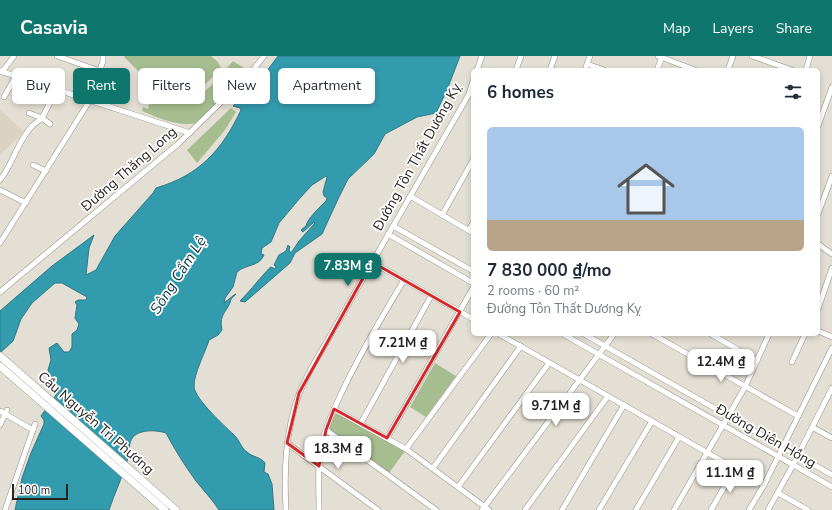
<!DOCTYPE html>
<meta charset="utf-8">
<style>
:root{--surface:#fff;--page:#f2f2f3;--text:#1f2937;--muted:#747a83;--line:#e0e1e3;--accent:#0f766e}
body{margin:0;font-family:"Nunito Sans",sans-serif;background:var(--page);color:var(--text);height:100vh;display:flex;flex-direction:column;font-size:15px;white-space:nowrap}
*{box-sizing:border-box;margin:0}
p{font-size:13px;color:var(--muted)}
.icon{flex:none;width:22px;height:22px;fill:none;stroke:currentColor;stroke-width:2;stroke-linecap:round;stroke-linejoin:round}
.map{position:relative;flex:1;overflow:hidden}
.side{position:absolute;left:471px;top:12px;width:349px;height:268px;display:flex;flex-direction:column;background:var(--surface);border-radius:6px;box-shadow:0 2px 6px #0003}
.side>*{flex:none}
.top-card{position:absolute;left:12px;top:12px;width:380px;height:36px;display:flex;gap:8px}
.scale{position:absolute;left:12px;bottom:10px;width:56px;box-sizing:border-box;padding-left:4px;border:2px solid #272521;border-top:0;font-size:11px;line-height:14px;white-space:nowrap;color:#272521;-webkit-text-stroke:3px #fff;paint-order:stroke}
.price{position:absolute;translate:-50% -34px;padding:0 9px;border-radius:8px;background:#fff;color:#222;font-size:13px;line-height:26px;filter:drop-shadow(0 1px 2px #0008)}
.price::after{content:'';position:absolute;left:50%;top:24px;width:12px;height:9px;margin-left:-6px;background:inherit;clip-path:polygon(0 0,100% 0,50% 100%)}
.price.selected{background:var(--accent);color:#fff}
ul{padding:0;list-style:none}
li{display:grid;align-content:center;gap:8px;height:212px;padding:0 16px}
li+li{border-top:1px solid var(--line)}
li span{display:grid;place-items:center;height:124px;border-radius:6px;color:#555}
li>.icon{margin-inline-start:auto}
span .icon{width:72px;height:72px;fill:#fffc;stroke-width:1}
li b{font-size:17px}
h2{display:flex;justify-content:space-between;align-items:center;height:48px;padding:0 16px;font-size:17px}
.chip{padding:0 14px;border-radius:6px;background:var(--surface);box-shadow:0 2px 6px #0003;font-size:14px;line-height:36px}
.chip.selected{background:var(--accent);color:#fff}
header{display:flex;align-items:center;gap:24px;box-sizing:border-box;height:56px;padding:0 20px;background:var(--accent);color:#fff}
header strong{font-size:19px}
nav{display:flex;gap:22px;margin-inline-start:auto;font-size:14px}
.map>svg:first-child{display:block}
.built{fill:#dbd2c2}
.green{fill:#a6bd90}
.water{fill:#329bad;stroke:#2f7883}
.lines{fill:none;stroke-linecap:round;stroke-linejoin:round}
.minor-casing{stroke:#948f85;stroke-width:6}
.major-casing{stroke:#948f85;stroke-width:8}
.minor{stroke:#fff;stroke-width:5}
.major{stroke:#fff;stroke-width:7}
.marked{fill:none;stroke:#d62828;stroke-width:3;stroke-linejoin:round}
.labels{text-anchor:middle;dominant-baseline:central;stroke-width:3.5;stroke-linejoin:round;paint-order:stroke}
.street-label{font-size:14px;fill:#272521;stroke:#fff}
.water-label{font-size:15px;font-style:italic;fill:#0a3a42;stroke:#fff}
</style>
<header>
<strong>Casavia</strong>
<nav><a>Map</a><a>Layers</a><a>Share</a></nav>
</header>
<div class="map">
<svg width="832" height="454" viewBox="0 0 832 454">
<rect width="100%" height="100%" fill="#e4dfd4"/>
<polygon class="built" points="0,54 24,76 0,99"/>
<g class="green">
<path d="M125,0H211L218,6L221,12C214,18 208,27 201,32C189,40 168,39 156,31C145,24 134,10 124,1Z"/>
<path d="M233,5L244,12L246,17L197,67C178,71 159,62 142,55L143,51L148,53L153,35C159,37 165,40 171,42C201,49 216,24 233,5Z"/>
<polygon points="231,52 236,56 225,74 197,107 187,94"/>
<polygon points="435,307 456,320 426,361 410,351"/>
<polygon points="338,356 405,395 389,417 330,374 330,371 336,357"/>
</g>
<path class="water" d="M278,0H460L447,34L436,57L417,61L385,78L374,98L348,123L338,143L322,178L295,197L290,207L245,246L240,245C249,236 256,227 264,218C267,215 268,213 271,211L275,213L276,211L274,209L279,199L286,195L288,189L290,191L289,194L291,197L299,185L315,167L314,166L303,176L301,174L306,170C307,163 321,150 326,145L327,142L324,140L323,136L327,121L326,120L312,129L300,142L279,167L271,186L262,192L261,198L264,199C259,211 246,208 237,216L233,231L225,242L224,247L234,239L236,238L231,243C229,255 218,257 222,274L218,279L209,284C205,297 194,317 194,330C194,343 227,372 236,381C240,386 242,393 247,396C252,401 261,401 265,407L264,416L268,418L272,428L274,454H219C212,443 204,435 196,425C185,410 175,394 166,377C157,374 140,373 133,381C128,387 130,395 128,402C123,420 115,436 109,454H15L22,422L31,397L44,368V364L41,360L56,339L48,314L51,304L49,292L57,287L64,296H69L72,291V278L77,274L79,268L75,262L77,249L75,246L78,244H86L87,241L62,227H55L32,247L21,263L13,285L0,297V255L52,210L94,179L89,192L86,219L96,214L115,180L153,137L156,132C200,119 222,94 241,54L240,52L233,50L264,19Z"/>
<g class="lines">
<defs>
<g id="minor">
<polyline points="57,0 100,15"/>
<polyline points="658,0 695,14"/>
<polyline points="752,0 792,14"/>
<polyline points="587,8 604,14"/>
<polyline points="477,14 482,0"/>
<polyline points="516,14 521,0"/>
<polyline points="550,14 555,0"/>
<polyline points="585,14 590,0"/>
<polyline points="657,14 662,1"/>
<polyline points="728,14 733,0"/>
<polyline points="806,14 810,0"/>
<polyline points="0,15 190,77"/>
<polyline points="2,16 14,0"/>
<polyline points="4,41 16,20"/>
<polyline points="29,57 42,62"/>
<polyline points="50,68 42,62 57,33"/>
<polyline points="818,70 832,31"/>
<polyline points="33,109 46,115"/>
<path d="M0,124C13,108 17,86 32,70C35,67 39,65 42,62"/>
<polyline points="0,134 26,147"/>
<polyline points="410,140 473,177"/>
<polyline points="818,158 832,120"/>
<polyline points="442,159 473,104"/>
<polyline points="393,170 473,215"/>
<polyline points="469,174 473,167"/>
<polyline points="388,178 473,227"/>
<polyline points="0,187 90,44 103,5 103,0"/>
<polyline points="818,188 832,198"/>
<polyline points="372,206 473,263"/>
<polyline points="0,236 178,88 250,18 264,0"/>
<polyline points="818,253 832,212"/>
<polyline points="818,275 832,281"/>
<polyline points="499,278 764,429"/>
<polyline points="563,278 832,431"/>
<polyline points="584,278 832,419"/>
<polyline points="652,278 798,360"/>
<polyline points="711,278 757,305"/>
<polyline points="792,306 805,278"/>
<polyline points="334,353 406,393 489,454"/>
<polyline points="0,355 33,374"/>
<polyline points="361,367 431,240"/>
<polyline points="0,369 7,354"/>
<polyline points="812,371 832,382"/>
<polyline points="326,374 436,454"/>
<polyline points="387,382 473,232"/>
<polyline points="287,387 378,454"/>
<polyline points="406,393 491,278"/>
<polyline points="433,412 521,290"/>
<polyline points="458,431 549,307"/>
<polyline points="778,437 808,454"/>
<polyline points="5,454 35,368"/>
<path d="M286,454C284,415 285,376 299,338C302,330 307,321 311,313L469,38L473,25"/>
<path d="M319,454C319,432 317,409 322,387C326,369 334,353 342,336C360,297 382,261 404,224"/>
<polyline points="482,454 614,278"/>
<polyline points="525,454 608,340"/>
<polyline points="562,454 624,349"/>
<polyline points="599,454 652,365"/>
<polyline points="636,454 679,381"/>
<polyline points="674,454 745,331 769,278"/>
<polyline points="711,454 735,412"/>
<polyline points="749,454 764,429 832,292"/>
<polyline points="768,454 793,409 832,332"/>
</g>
<g id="major">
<polyline points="0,300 176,454"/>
<polyline points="0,310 165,454"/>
</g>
</defs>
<use href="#minor" class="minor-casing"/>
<use href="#major" class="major-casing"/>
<use href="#minor" class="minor"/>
<use href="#major" class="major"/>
</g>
<path class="marked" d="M372,206L460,256L387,382L334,353L326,374L319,410L287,387L299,337Z"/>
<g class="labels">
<g class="street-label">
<text transform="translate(417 101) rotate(-61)">Đường Tôn Thất Dương Kỵ</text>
<text transform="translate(129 113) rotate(-41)">Đường Thăng Long</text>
<text transform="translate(96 367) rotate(41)">Cầu Nguyễn Tri Phương</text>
<text transform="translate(766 380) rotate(30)">Đường Diên Hồng</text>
</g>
<g class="water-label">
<text transform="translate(178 219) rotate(-57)">Sông Cẩm Lệ</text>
</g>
</g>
</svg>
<div class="scale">100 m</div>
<b class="price selected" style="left:348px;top:231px">7.83M ₫</b>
<b class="price" style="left:403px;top:308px">7.21M ₫</b>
<b class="price" style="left:721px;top:327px">12.4M ₫</b>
<b class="price" style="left:556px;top:371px">9.71M ₫</b>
<b class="price" style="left:338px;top:414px">18.3M ₫</b>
<b class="price" style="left:730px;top:438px">11.1M ₫</b>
<div class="top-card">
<a class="chip">Buy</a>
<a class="chip selected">Rent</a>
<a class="chip">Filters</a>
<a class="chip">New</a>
<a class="chip">Apartment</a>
</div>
<section class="side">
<h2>6 homes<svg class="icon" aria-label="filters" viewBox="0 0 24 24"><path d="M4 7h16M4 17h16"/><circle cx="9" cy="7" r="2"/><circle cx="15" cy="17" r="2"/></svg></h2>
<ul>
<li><span style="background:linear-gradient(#a9c7e8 75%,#b9a48a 0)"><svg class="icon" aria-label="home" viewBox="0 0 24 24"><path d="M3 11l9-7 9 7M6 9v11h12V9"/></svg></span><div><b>7 830 000 ₫/mo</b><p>2 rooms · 60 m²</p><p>Đường Tôn Thất Dương Kỵ</p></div></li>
</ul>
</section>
</div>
